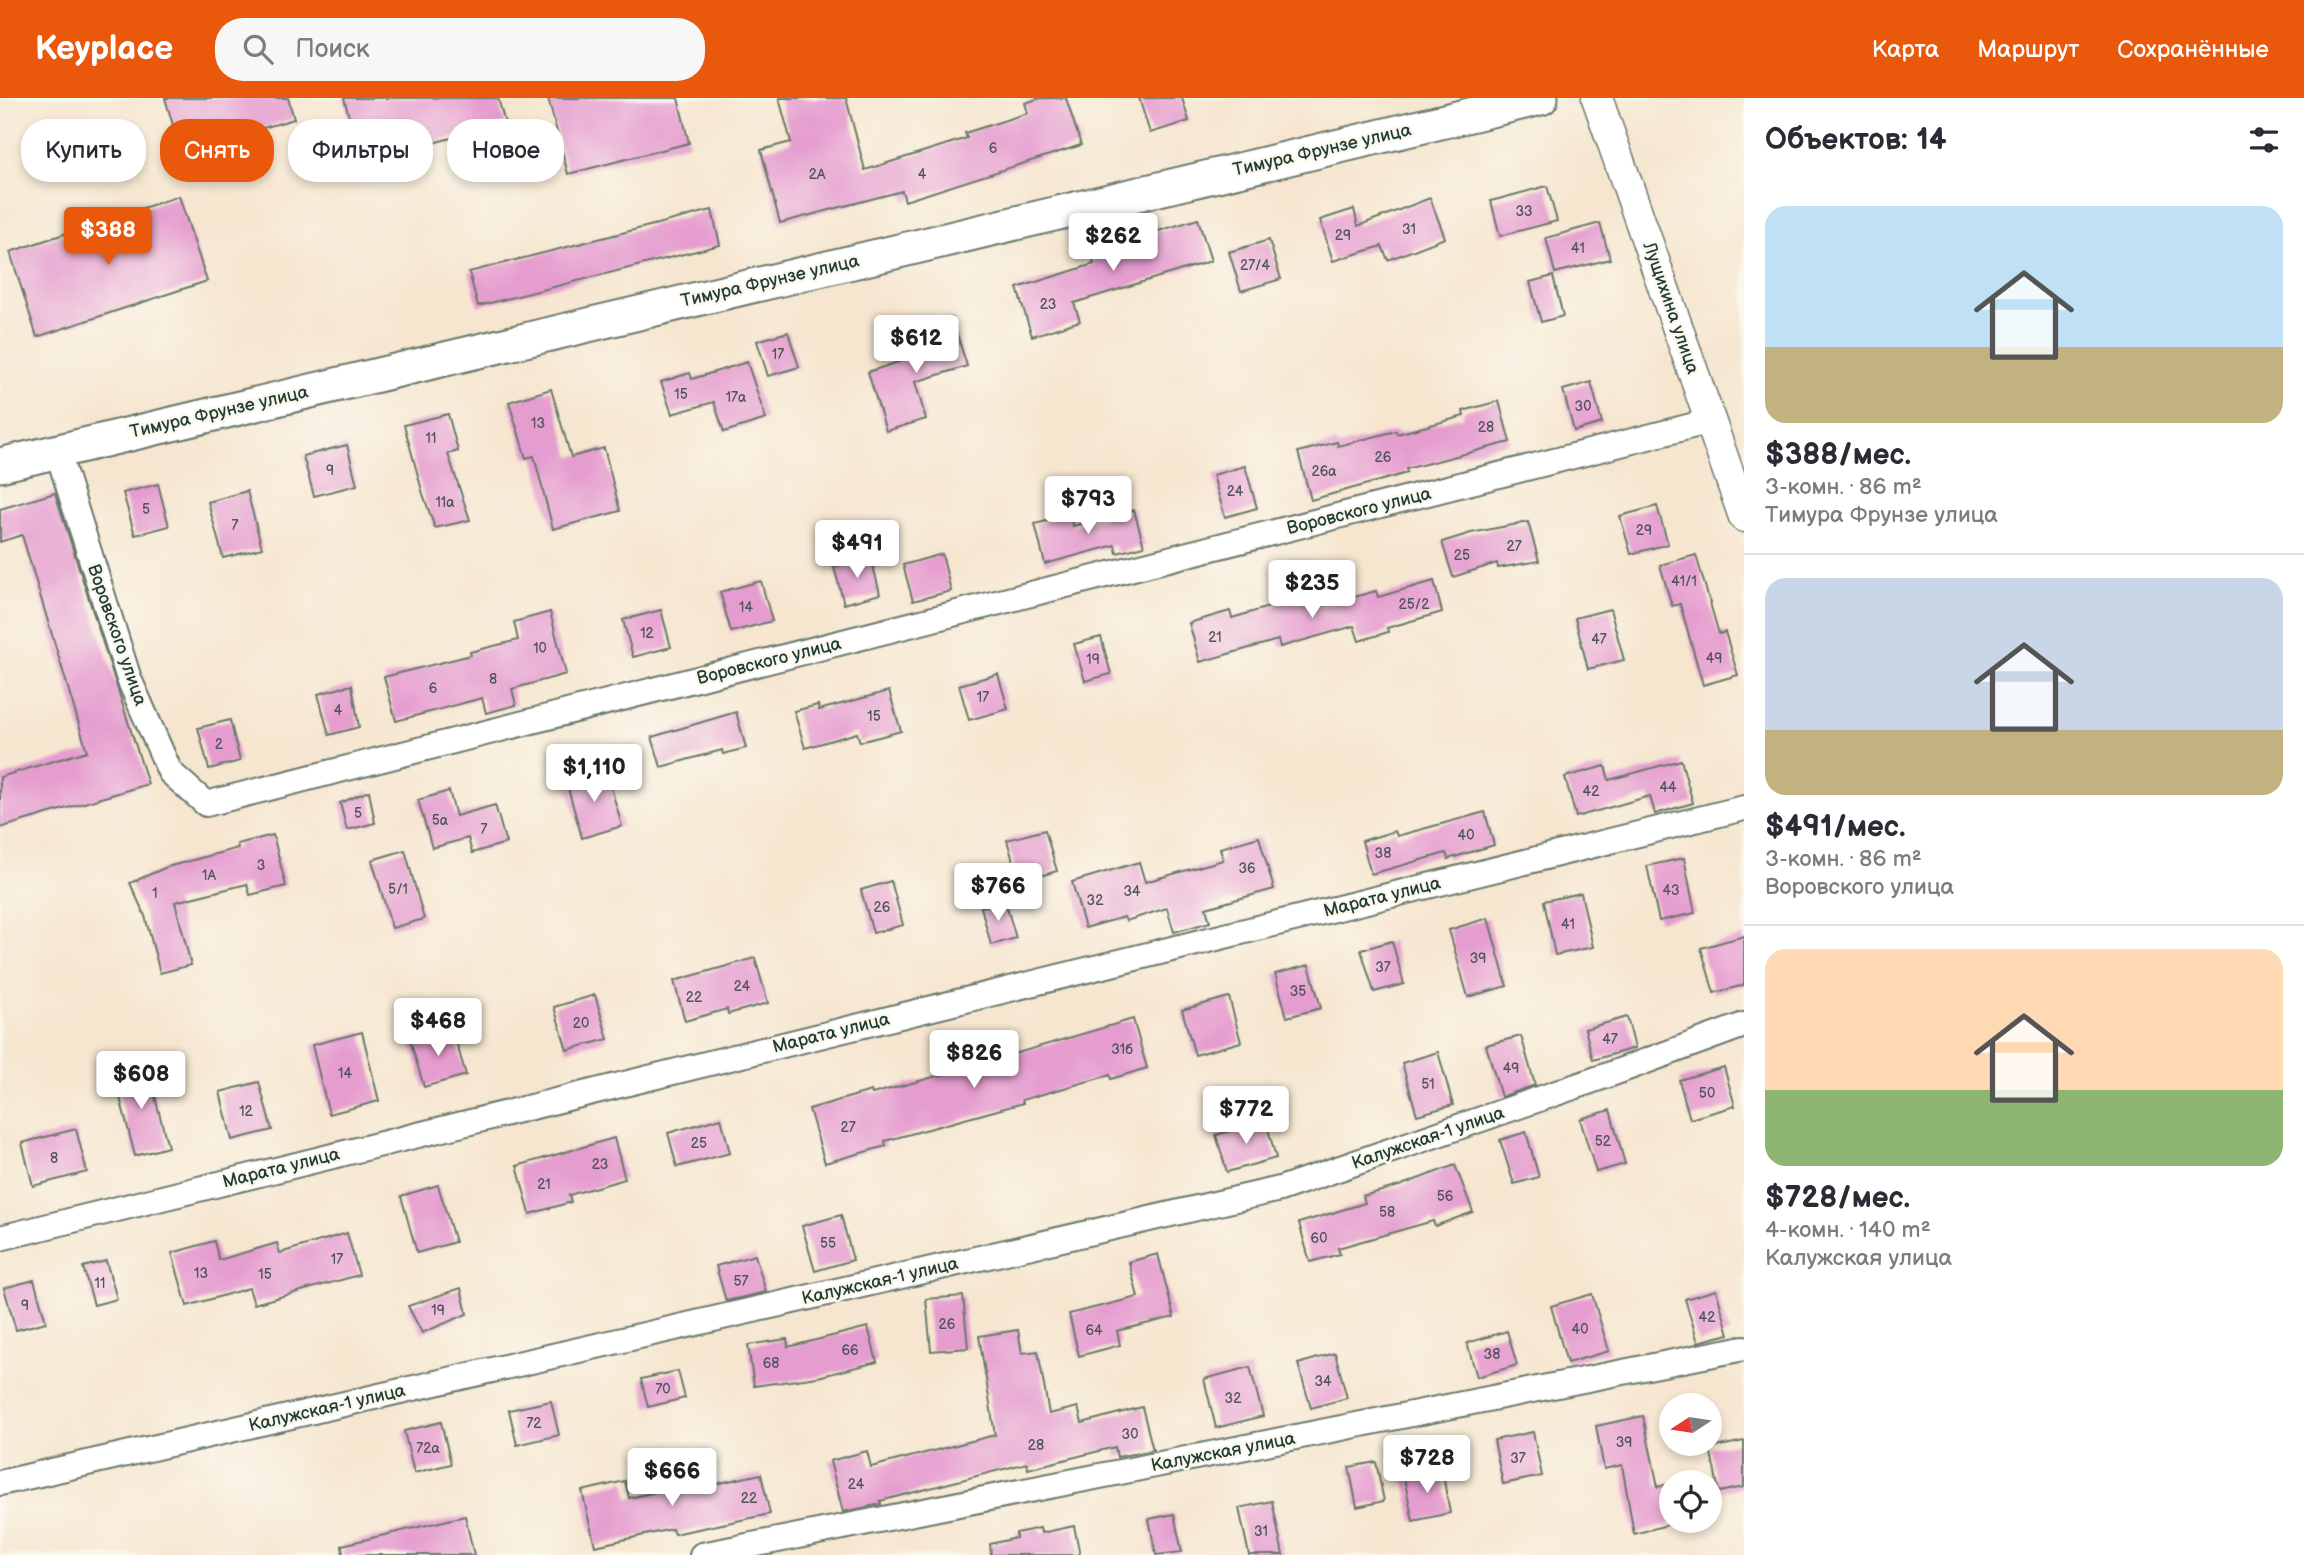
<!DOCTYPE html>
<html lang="ru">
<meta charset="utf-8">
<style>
:root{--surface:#fff;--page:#f7f7f7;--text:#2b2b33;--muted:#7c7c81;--line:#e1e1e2;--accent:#ea580c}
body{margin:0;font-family:"Balsamiq Sans",sans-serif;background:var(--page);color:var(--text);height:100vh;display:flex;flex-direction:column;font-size:26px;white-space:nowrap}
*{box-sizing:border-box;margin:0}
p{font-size:23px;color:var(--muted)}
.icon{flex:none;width:38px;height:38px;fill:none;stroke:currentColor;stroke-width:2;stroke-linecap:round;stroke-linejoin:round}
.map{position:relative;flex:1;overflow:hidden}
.side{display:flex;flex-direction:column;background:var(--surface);width:560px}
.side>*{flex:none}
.hud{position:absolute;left:21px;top:21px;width:665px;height:63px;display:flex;gap:14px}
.needle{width:46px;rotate:258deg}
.fabs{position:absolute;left:1659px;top:1295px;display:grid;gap:14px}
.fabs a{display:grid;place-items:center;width:63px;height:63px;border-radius:50%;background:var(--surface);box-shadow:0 4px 10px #0003;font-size:35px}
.price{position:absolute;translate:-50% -60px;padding:0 16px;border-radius:7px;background:#fff;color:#222;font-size:23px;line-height:46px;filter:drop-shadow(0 2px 4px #0008)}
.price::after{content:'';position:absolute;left:50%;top:42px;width:21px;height:16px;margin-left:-10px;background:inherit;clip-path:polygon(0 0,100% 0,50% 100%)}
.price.active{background:var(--accent);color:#fff}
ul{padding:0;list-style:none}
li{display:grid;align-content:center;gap:14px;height:371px;padding:0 21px}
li+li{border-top:2px solid var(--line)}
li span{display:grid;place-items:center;height:217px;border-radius:21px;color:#555}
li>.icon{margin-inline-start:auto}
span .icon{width:126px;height:126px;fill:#fffc;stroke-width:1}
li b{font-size:30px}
h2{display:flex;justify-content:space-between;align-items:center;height:84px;padding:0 21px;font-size:30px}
.pill{padding:0 24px;border-radius:28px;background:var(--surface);box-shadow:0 4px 10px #0003;font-size:24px;line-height:63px}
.pill.active{background:var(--accent);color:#fff}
header{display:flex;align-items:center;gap:42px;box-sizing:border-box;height:98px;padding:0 35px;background:var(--accent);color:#fff}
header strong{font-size:33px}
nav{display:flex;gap:38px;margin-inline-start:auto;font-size:24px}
.search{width:490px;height:63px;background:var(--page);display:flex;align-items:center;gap:18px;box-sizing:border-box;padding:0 24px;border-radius:28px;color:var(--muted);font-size:26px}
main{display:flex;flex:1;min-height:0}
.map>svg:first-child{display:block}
.building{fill:#e59ccf}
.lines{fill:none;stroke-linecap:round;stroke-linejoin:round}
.minor-casing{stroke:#6a786b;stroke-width:28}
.tertiary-casing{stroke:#6a786b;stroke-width:33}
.secondary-casing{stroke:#6a786b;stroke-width:37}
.minor{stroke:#fff;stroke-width:24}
.tertiary{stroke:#fff;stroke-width:30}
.secondary{stroke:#fff;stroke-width:33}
.labels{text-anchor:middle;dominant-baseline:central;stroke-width:5;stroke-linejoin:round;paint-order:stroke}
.number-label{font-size:14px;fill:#50555b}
.street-label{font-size:18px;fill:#1f3d34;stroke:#fbf7ec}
</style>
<header>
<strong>Keyplace</strong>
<div class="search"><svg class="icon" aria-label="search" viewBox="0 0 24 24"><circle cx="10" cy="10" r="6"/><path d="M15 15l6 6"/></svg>Поиск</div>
<nav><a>Карта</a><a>Маршрут</a><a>Сохранённые</a></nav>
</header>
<main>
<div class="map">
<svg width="1744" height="1457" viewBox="0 0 1744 1457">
<rect width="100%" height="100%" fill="#fbf7ec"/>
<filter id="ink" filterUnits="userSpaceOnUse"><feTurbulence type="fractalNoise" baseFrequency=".0143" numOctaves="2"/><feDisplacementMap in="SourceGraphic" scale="14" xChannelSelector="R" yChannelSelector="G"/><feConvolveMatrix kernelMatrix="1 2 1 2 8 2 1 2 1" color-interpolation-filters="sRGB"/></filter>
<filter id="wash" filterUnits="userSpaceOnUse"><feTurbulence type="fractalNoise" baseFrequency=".00686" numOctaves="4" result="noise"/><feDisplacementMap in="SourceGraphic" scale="28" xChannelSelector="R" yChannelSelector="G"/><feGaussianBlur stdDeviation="1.57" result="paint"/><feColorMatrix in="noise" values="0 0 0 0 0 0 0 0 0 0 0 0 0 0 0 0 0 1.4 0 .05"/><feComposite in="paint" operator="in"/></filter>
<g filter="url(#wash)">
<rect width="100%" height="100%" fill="#f6e6d0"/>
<g id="blocks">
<g class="building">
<polygon points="165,0 288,0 294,21 181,54"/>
<polygon points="344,0 498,0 505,25 361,65"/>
<polygon points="548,0 678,0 689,45 568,76"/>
<polygon points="779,0 846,0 865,72 967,40 965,35 1028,15 1025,5 1041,0 1066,0 1081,47 905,103 902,93 780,125 761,52 791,44"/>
<polygon points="1139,0 1182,0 1189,23 1150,35"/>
<polygon points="1547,88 1557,123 1500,138 1491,103"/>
<polygon points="179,98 207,183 37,239 10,154"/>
<polygon points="1430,100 1445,140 1388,162 1382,148 1333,163 1320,122 1354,111 1358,128"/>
<polygon points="712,112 720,147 478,208 469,174"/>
<polygon points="1198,121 1211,163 1074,205 1080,223 1032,238 1017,190 1094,166 1089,149 1134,135 1135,140"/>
<polygon points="1600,125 1610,161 1555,175 1546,140"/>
<polygon points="1269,142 1281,181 1241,193 1229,154"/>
<polygon points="1553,178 1563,218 1541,224 1530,184"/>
<polygon points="952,220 967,268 915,284 926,321 886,333 868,274 923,256 916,232"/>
<polygon points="788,234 799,269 768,278 757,243"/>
<polygon points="747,264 766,321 724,334 714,304 672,316 661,284 690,275 692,281"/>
<polygon points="1591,284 1602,325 1574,333 1563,292"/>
<polygon points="551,291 571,359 604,350 620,413 553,431 534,358 526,360 509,304"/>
<polygon points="1499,303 1510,344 1406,371 1407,375 1311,402 1298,354 1337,344 1338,348 1396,333 1397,336 1464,318 1463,313"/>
<polygon points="448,316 458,353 448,356 470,422 435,430 423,396 404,327"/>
<polygon points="347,347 357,387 314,398 303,358"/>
<polygon points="1245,368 1257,410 1225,419 1213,377"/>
<polygon points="158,386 169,428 135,437 123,395"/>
<polygon points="247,393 262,450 223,460 208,404"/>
<polygon points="55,395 148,686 0,730 0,679 87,653 22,437 0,444 0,411"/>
<polygon points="1657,408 1668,446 1631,456 1620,418"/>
<polygon points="1134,412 1144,448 1117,455 1115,447 1045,466 1035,426 1070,417 1073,428"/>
<polygon points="1528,424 1539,463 1498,470 1497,465 1453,479 1442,444 1471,435"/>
<polygon points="942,456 951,493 913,503 903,467"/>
<polygon points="1696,457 1719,536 1725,534 1738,577 1703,587 1680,506 1672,508 1660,467"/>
<polygon points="871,459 880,496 844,506 834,469"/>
<polygon points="761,483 772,523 731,534 720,494"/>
<polygon points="1434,483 1442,514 1387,530 1388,534 1359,543 1354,528 1280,549 1278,542 1200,564 1189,525 1230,513 1232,520 1313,496 1317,509 1376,493 1378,499"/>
<polygon points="1610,511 1624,562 1588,571 1575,520"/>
<polygon points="661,512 671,549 633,559 623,522"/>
<polygon points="550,514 566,576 512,591 516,607 486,615 482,600 396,623 384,579 471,557 470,554 518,542 514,524"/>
<polygon points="1101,539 1111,576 1085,583 1074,546"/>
<polygon points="998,576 1008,611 969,622 959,587"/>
<polygon points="352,587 359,629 329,637 318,596"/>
<polygon points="889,593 901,633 860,644 857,635 805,650 794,613 818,607 819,612"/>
<polygon points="736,614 746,650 723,656 722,652 661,669 652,639"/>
<polygon points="230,622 240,663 209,671 198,630"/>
<polygon points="1681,662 1693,705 1655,716 1650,698 1576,719 1565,679 1605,668 1609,682"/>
<polygon points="606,672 622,728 582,740 566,683"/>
<polygon points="369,693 375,725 347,732 340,705"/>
<polygon points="449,693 456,718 495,707 506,745 472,755 468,740 432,750 418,702"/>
<polygon points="1485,714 1494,747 1448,761 1446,755 1371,776 1362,743 1395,733 1397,738"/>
<polygon points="1045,732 1057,773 1019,784 1007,742"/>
<polygon points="273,737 286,788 250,797 247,786 175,804 191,867 160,875 145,818 130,785 167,769 238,750 237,746"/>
<polygon points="1259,739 1274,791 1206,810 1210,824 1174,834 1167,810 1126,823 1124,819 1085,830 1072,784 1139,764 1145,784 1223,762 1220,750"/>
<polygon points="405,752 424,821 392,830 372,762"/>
<polygon points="1684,760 1695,815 1659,823 1647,768"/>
<polygon points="891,783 903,827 873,835 861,792"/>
<polygon points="1581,795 1593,849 1555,857 1544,803"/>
<polygon points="1005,803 1016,840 991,847 981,809"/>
<polygon points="1488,820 1507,888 1468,899 1449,832"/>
<polygon points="1744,838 1744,887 1714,895 1701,850"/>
<polygon points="1392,843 1404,886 1374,894 1361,852"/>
<polygon points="755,860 768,905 728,916 727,911 685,923 674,883"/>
<polygon points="1309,867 1321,910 1287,919 1275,876"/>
<polygon points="595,897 608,941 567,952 554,909"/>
<polygon points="1229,899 1241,944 1195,957 1182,912"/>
<polygon points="1627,919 1635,950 1593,962 1585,931"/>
<polygon points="1133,921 1147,970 1111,981 1110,977 1022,1002 1023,1005 885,1043 886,1048 825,1065 809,1011 871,993 872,996 966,970"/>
<polygon points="452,930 466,977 424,989 410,942"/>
<polygon points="362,934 379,1003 329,1016 312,947"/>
<polygon points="1521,938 1535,987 1501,999 1486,947"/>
<polygon points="1438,954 1453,1007 1417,1017 1402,965"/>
<polygon points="147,968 168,1049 135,1058 114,976"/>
<polygon points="1724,969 1735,1008 1690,1021 1679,982"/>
<polygon points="259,984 272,1032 232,1042 220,994"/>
<polygon points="1610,1012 1625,1066 1596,1074 1580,1021"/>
<polygon points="721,1020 730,1055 677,1069 668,1035"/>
<polygon points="1266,1023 1276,1060 1227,1074 1216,1037"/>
<polygon points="76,1031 87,1074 33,1088 22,1045"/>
<polygon points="1526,1034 1539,1079 1514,1086 1500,1042"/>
<polygon points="614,1040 625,1081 569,1097 571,1104 530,1116 517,1068"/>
<polygon points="1455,1067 1473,1114 1435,1128 1433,1123 1338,1150 1340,1156 1310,1164 1299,1125 1365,1105 1363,1098 1399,1088"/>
<polygon points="438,1087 455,1144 417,1155 401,1098"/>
<polygon points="841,1117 853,1162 815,1173 802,1128"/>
<polygon points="347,1135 359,1177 254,1206 249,1190 187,1208 172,1155 214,1143 219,1162 277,1145 280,1155"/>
<polygon points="1158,1156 1174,1219 1117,1233 1120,1247 1079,1258 1069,1216 1138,1199 1129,1164"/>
<polygon points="755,1157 766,1194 726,1203 716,1168"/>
<polygon points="106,1163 117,1201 94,1207 83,1169"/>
<polygon points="34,1182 46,1224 16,1232 4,1190"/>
<polygon points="461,1190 467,1216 422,1235 408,1208"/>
<polygon points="1716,1192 1729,1236 1698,1244 1685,1201"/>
<polygon points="1592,1196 1609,1253 1567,1265 1551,1208"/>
<polygon points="963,1198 968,1250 931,1253 926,1201"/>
<polygon points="868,1229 877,1264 818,1279 754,1288 748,1247 787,1241 788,1249"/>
<polygon points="1018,1232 1022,1255 1038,1253 1049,1316 1078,1309 1082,1325 1142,1309 1153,1352 1117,1359 1115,1349 1028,1371 1027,1365 880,1403 881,1406 843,1414 830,1363 867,1353 871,1369 995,1337 979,1238"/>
<polygon points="1507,1233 1517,1267 1477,1279 1467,1245"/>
<polygon points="1335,1255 1347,1300 1311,1310 1298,1266"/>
<polygon points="1250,1269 1263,1318 1216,1330 1204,1281"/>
<polygon points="678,1273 685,1300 648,1309 641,1281"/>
<polygon points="551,1303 559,1337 517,1347 509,1312"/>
<polygon points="1643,1318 1658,1389 1671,1385 1671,1426 1634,1436 1622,1367 1604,1371 1596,1328"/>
<polygon points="441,1324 451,1366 414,1375 404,1333"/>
<polygon points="1533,1334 1542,1378 1503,1386 1494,1342"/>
<polygon points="1744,1343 1744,1389 1719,1394 1710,1350"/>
<polygon points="1376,1364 1384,1403 1357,1409 1349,1369"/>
<polygon points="1442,1372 1450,1415 1413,1423 1404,1380"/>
<polygon points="761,1376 770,1416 674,1436 672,1431 595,1448 582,1393 625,1383 629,1400 696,1385 697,1390"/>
<polygon points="1272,1403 1283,1457 1249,1457 1239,1410"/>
<polygon points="1174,1416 1182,1454 1156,1457 1149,1421"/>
<polygon points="465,1418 474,1457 343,1457 342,1447"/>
<polygon points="1074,1428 1080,1457 991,1457 990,1446 1016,1440 1016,1435 1040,1430 1041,1435"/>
</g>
</g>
</g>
<g filter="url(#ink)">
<use href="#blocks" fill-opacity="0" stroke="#6a786b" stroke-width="2"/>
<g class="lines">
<defs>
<g id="minor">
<polyline points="57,352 129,581 170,674 206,706 1711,323"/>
<polyline points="0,1140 1744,710"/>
<polyline points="0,1385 1280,1091 1611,976 1744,927"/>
<polyline points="702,1457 1744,1250"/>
</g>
<polyline id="tertiary" points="1597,0 1744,419"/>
<polyline id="secondary" points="0,367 1541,0"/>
</defs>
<use href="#minor" class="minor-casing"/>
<use href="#tertiary" class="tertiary-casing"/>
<use href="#secondary" class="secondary-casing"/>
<use href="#minor" class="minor"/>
<use href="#tertiary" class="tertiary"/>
<use href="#secondary" class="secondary"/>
</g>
</g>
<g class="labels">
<g class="number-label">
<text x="993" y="50">6</text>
<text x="817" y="76">2А</text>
<text x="922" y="76">4</text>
<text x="1524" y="113">33</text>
<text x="1409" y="131">31</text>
<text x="1343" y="137">29</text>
<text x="1578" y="150">41</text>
<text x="1255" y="167">27/4</text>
<text x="1048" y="206">23</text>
<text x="778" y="256">17</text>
<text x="681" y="296">15</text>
<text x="736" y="299">17а</text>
<text x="1583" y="308">30</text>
<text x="538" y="325">13</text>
<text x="1486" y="329">28</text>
<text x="431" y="340">11</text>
<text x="1383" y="359">26</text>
<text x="330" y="372">9</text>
<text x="1324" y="373">26а</text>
<text x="1235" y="393">24</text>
<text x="445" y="404">11а</text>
<text x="146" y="411">5</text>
<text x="235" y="427">7</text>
<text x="1644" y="432">29</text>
<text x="1514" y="448">27</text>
<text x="1462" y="457">25</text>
<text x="1684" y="483">41/1</text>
<text x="1414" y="506">25/2</text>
<text x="746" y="509">14</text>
<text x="647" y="535">12</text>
<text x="1215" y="539">21</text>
<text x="1599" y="541">47</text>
<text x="540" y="550">10</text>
<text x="1714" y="560">49</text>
<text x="1093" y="561">19</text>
<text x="493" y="581">8</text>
<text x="433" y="590">6</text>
<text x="983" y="599">17</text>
<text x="338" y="612">4</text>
<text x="874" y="618">15</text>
<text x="219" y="646">2</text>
<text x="1668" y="689">44</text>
<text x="1591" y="693">42</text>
<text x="358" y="715">5</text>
<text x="440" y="722">5а</text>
<text x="484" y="731">7</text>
<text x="1466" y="737">40</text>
<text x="1383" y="755">38</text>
<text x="261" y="767">3</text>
<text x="1247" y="770">36</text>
<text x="209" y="777">1А</text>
<text x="398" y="791">5/1</text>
<text x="1671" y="792">43</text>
<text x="1132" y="793">34</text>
<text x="155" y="795">1</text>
<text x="1095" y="802">32</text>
<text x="882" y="809">26</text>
<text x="1568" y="826">41</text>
<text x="1478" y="860">39</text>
<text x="1383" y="869">37</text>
<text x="742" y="888">24</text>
<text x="1298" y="893">35</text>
<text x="694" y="899">22</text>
<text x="581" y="925">20</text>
<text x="1610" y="941">47</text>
<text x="1122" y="951">31б</text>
<text x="1511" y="970">49</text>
<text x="345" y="975">14</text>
<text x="1428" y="986">51</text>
<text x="1707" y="995">50</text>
<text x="246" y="1013">12</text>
<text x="848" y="1029">27</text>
<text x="1603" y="1043">52</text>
<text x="699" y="1045">25</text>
<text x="54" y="1060">8</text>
<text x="600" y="1066">23</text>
<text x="544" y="1086">21</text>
<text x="1445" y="1098">56</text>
<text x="1387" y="1114">58</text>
<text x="1319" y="1140">60</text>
<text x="828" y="1145">55</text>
<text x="337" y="1161">17</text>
<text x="201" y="1175">13</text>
<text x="265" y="1176">15</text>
<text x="741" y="1183">57</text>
<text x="100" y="1185">11</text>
<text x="25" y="1207">9</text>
<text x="438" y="1212">19</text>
<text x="1707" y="1219">42</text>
<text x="947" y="1226">26</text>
<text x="1580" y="1231">40</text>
<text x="1094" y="1232">64</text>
<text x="850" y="1252">66</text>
<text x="1492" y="1256">38</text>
<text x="771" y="1265">68</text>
<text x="1323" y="1283">34</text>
<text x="663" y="1291">70</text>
<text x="1233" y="1300">32</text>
<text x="534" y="1325">72</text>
<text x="1130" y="1336">30</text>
<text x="1624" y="1344">39</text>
<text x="1036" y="1347">28</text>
<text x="428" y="1350">72а</text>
<text x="1518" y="1360">37</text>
<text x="856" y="1386">24</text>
<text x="749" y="1400">22</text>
<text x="1261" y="1433">31</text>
</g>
<g class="street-label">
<text transform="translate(1322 52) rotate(-13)">Тимура Фрунзе улица</text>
<text transform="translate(770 183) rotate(-13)">Тимура Фрунзе улица</text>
<text transform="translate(1671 210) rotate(71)">Лущихина улица</text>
<text transform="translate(219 314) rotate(-13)">Тимура Фрунзе улица</text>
<text transform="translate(1359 413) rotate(-14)">Воровского улица</text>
<text transform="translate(117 537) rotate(71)">Воровского улица</text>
<text transform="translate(769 563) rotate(-14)">Воровского улица</text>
<text transform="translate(1382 799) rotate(-14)">Марата улица</text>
<text transform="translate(831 935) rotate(-14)">Марата улица</text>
<text transform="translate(1428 1040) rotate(-19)">Калужская-1 улица</text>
<text transform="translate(281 1070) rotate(-14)">Марата улица</text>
<text transform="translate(880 1183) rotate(-13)">Калужская-1 улица</text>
<text transform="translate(327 1310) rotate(-13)">Калужская-1 улица</text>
<text transform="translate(1223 1354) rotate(-11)">Калужская улица</text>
</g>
</g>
</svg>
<div class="fabs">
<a><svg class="needle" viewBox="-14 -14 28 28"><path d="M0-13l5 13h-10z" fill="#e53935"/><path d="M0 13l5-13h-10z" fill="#7c7c81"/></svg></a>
<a><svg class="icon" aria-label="locate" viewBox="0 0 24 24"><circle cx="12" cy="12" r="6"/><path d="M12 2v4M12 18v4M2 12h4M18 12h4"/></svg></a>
</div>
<b class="price active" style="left:108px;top:169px">$388</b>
<b class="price" style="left:1113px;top:175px">$262</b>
<b class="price" style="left:916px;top:277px">$612</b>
<b class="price" style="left:1088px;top:438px">$793</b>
<b class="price" style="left:857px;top:482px">$491</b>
<b class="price" style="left:1312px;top:522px">$235</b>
<b class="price" style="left:594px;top:706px">$1,110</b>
<b class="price" style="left:998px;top:825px">$766</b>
<b class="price" style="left:438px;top:960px">$468</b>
<b class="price" style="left:974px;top:992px">$826</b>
<b class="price" style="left:141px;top:1013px">$608</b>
<b class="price" style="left:1246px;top:1048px">$772</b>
<b class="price" style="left:1427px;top:1397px">$728</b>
<b class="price" style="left:672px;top:1410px">$666</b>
<div class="hud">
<a class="pill">Купить</a>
<a class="pill active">Снять</a>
<a class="pill">Фильтры</a>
<a class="pill">Новое</a>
</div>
</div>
<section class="side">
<h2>Объектов: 14<svg class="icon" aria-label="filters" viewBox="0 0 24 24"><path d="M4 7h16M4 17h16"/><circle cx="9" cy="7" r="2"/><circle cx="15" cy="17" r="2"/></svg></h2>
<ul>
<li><span style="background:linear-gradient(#bfe0f5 65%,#c2b280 0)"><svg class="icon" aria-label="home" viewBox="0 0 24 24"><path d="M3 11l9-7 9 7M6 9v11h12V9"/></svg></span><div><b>$388/мес.</b><p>3-комн. · 86 m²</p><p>Тимура Фрунзе улица</p></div></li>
<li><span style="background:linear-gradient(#c9d6e8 70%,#c2b280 0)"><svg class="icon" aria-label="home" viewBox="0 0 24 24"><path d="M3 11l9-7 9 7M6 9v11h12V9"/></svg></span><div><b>$491/мес.</b><p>3-комн. · 86 m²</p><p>Воровского улица</p></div></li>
<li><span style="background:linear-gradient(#ffd9b3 65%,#8fb573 0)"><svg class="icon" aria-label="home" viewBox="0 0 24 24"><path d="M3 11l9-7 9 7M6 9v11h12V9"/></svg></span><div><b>$728/мес.</b><p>4-комн. · 140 m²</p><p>Калужская улица</p></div></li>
</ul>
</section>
</main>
